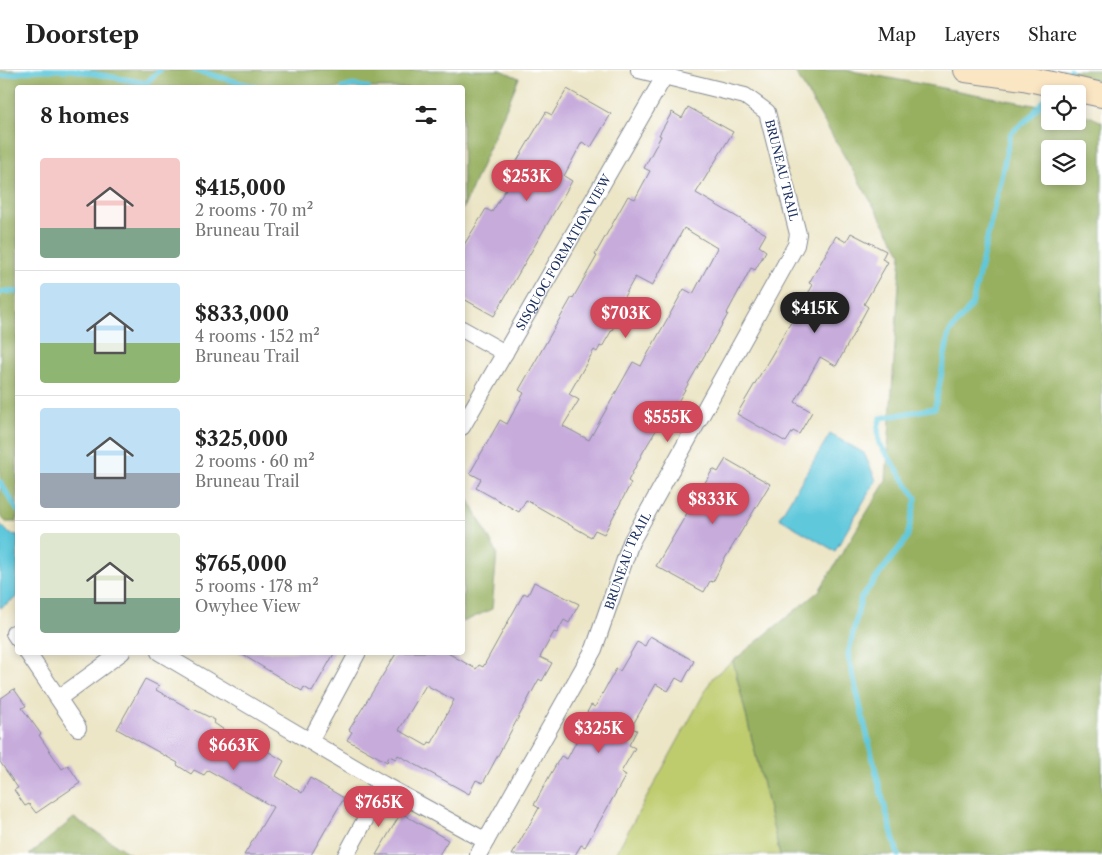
<!DOCTYPE html>
<meta charset="utf-8">
<style>
:root{--surface:#fff;--page:#f6f6f6;--text:#222;--muted:#767676;--line:#e0e0e0;--accent:#d1495b}
body{margin:0;font-family:"Libre Caslon Text",serif;background:var(--page);color:var(--text);height:100vh;display:flex;flex-direction:column;font-size:19px;white-space:nowrap}
*{box-sizing:border-box;margin:0}
p{font-size:16px;color:var(--muted)}
.icon{flex:none;width:28px;height:28px;fill:none;stroke:currentColor;stroke-width:2;stroke-linecap:round;stroke-linejoin:round}
.map{position:relative;flex:1;overflow:hidden}
.drawer{position:absolute;left:15px;top:15px;width:450px;height:570px;display:flex;flex-direction:column;background:var(--surface);border-radius:5px;box-shadow:0 2px 8px #0003}
.drawer>*{flex:none}
.tools{position:absolute;left:1041px;top:15px;display:grid;gap:10px}
.tools a{display:grid;place-items:center;width:45px;height:45px;border-radius:5px;background:var(--surface);box-shadow:0 2px 8px #0003;font-size:25px}
.price{position:absolute;translate:-50% -42px;padding:0 11px;border-radius:18px;background:var(--accent);color:#fff;font-size:16px;line-height:32px;filter:drop-shadow(0 1px 2px #0008)}
.price::after{content:'';position:absolute;left:50%;top:30px;width:15px;height:11px;margin-left:-8px;background:inherit;clip-path:polygon(0 0,100% 0,50% 100%)}
.price.selected{background:#222;color:#fff}
ul{padding:0;list-style:none}
li{display:flex;align-items:center;gap:15px;height:125px;padding:0 25px}
li+li{border-top:1px solid var(--line)}
li span{display:grid;place-items:center;flex:none;width:140px;height:100px;border-radius:5px;color:#555}
li>.icon{margin-inline-start:auto}
span .icon{width:60px;height:60px;fill:#fffc;stroke-width:1}
li b{font-size:21px}
h2{display:flex;justify-content:space-between;align-items:center;height:60px;padding:0 25px;font-size:21px}
header{display:flex;align-items:center;gap:30px;box-sizing:border-box;height:70px;padding:0 25px;background:var(--surface);border-bottom:1px solid var(--line)}
header strong{font-size:24px}
nav{display:flex;gap:28px;margin-inline-start:auto;font-size:18px}
.map>svg:first-child{display:block}
.green{fill:#bfcc6e;stroke:#6d7e66}
.forest{fill:#97b061;stroke:#597060;fill-rule:evenodd}
.water{fill:#5fc8db;stroke:#3d7c9c}
.lines{fill:none;stroke-linecap:round;stroke-linejoin:round}
.stream{stroke:#5fc8db;stroke-width:5.5}
.building{fill:#c6abdb;fill-rule:evenodd}
.street-casing{stroke:#848a92;stroke-width:18}
.secondary-casing{stroke:#848a92;stroke-width:26}
.street{stroke:#fff;stroke-width:16}
.secondary{stroke:#fbe6c4;stroke-width:24}
.labels{text-anchor:middle;dominant-baseline:central;stroke-width:4;stroke-linejoin:round;paint-order:stroke}
.street-label{font-size:12px;fill:#1b2f5e;stroke:#fff}
</style>
<header>
<strong>Doorstep</strong>
<nav><a>Map</a><a>Layers</a><a>Share</a></nav>
</header>
<div class="map">
<svg width="1102" height="785" viewBox="0 0 1102 785">
<rect width="100%" height="100%" fill="#fff"/>
<filter id="ink" filterUnits="userSpaceOnUse"><feTurbulence type="fractalNoise" baseFrequency=".02" numOctaves="2"/><feDisplacementMap in="SourceGraphic" scale="10" xChannelSelector="R" yChannelSelector="G"/><feConvolveMatrix kernelMatrix="1 2 1 2 8 2 1 2 1" color-interpolation-filters="sRGB"/></filter>
<filter id="wash" filterUnits="userSpaceOnUse"><feTurbulence type="fractalNoise" baseFrequency=".0096" numOctaves="4" result="noise"/><feDisplacementMap in="SourceGraphic" scale="20" xChannelSelector="R" yChannelSelector="G"/><feGaussianBlur stdDeviation="1.12" result="paint"/><feColorMatrix in="noise" values="0 0 0 0 0 0 0 0 0 0 0 0 0 0 0 0 0 1.4 0 .05"/><feComposite in="paint" operator="in"/></filter>
<g filter="url(#wash)">
<rect width="100%" height="100%" fill="#ece5c6"/>
<polygon class="green" points="733,591 780,785 615,785 713,607"/>
<g class="forest">
<polygon points="0,0 501,0 519,8 463,139 462,18 18,18 17,452 6,452 0,446"/>
<path d="M794,0H846L1050,38V51H1078V43L1089,46L1102,52V785H780L733,591L819,521L886,411L901,183ZM1050,79H1078V106H1050Z"/>
<polygon points="1033,0 1102,0 1102,11"/>
<polygon points="463,419 497,483 492,539 463,552"/>
<polygon points="74,748 132,785 29,785"/>
</g>
<g class="water">
<polygon points="830,364 864,383 876,410 835,481 779,448"/>
<polygon points="0,454 10,464 18,465 17,527 0,538"/>
</g>
<g class="lines">
<g class="stream">
<polyline points="194,0 259,18"/>
<polyline points="0,6 37,0 73,0 146,13 160,0"/>
<polyline points="1062,10 1070,0"/>
<polyline points="343,18 355,15 368,18"/>
<polyline points="0,223 5,221 18,222"/>
<polyline points="0,412 18,441"/>
<polyline points="898,785 881,723 848,585 861,528 907,468 916,428 879,373 878,356 881,348 935,338 949,263 972,235 1011,63 1030,47 1050,24"/>
</g>
</g>
<g id="blocks">
<g class="building">
<polygon points="567,19 611,44 591,77 582,72 564,106 572,111 494,246 462,228 462,178 486,139 492,142 512,109 508,106 546,42 552,45"/>
<path d="M688,37L733,62L696,123L766,164L759,176L766,181L755,200L751,198L727,243L728,244L671,344L667,342L643,382L628,411L631,413L604,464L595,460L591,467L526,430L519,442L476,418L481,409L470,403L500,350L507,354L524,323L519,320L572,227L573,228L597,186L595,185L628,126L635,129L650,101L644,98L661,66L659,65L672,42L682,48ZM684,158L717,178L693,224L684,219L641,296L633,292L589,370L563,356L579,330L569,324L594,280L597,282L600,276L602,277L616,253L611,250L635,207L652,216Z"/>
<polygon points="851,163 886,181 882,189 888,192 864,234 868,237 836,296 820,287 795,332 812,342 799,364 793,361 786,372 737,344 813,215 809,213 836,166 846,172"/>
<polygon points="726,389 770,414 724,490 713,512 710,511 704,522 656,496 713,399 718,402"/>
<path d="M534,512L579,534L569,553L564,550L557,563L554,562L540,587L552,593L542,611L539,609L483,713L476,710L469,724L398,685L396,689L389,686L387,692L347,670L352,662L349,660L397,582H446L476,599L479,595L483,597L524,523L528,525ZM426,615L454,630L432,673L429,672L427,676L399,660Z"/>
<polygon points="650,566 694,591 683,612 676,608 668,621 656,614 631,658 637,660 629,675 635,678 621,702 626,705 585,777 581,775 575,785 512,785 539,738 534,735 550,705 561,686 567,689 583,659 579,657 591,635 595,637 616,599 620,601 637,572 645,576"/>
<polygon points="238,582 335,582 312,622 304,617 302,621"/>
<polygon points="145,609 159,616 156,620 192,640 193,639 215,650 214,653 246,675 249,670 284,691 276,706 302,723 310,708 344,728 311,785 244,785 273,737 208,700 204,705 194,700 191,704 177,695 178,693 117,659"/>
<polygon points="14,619 26,636 22,638 41,664 39,665 62,699 68,695 80,713 36,743 29,734 25,736 14,720 18,718 0,692 0,629"/>
<polygon points="401,743 448,770 439,785 376,785"/>
</g>
</g>
</g>
<g filter="url(#ink)">
<use href="#blocks" fill-opacity="0" stroke="#848a92" stroke-width="1"/>
<g class="lines">
<defs>
<g id="street">
<polyline points="462,259 505,283"/>
<path id="s1" d="M462,357L668,0"/>
<polyline points="14,563 18,569"/>
<polyline points="27,582 78,658"/>
<polyline points="159,582 384,715 486,771"/>
<polyline points="59,628 122,582"/>
<polyline points="310,671 358,582"/>
<polyline points="346,785 384,715"/>
<path id="s2" d="M478,785L594,579L631,472L796,175L798,164L767,42L745,26L639,0"/>
</g>
<polyline id="secondary" points="966,0 1024,8 1102,25"/>
</defs>
<use href="#street" class="street-casing"/>
<use href="#secondary" class="secondary-casing"/>
<use href="#street" class="street"/>
<use href="#secondary" class="secondary"/>
</g>
</g>
<g class="labels">
<g class="street-label">
<text transform="translate(782 100) rotate(76)">BRUNEAU TRAIL</text>
<text stroke="none"><textPath href="#s1" startOffset="202">SISQUOC FORMATION VIEW</textPath></text>
<text stroke="none"><textPath href="#s2" startOffset="331">BRUNEAU TRAIL</textPath></text>
</g>
</g>
</svg>
<div class="tools">
<a><svg class="icon" aria-label="locate" viewBox="0 0 24 24"><circle cx="12" cy="12" r="6"/><path d="M12 2v4M12 18v4M2 12h4M18 12h4"/></svg></a>
<a><svg class="icon" aria-label="layers" viewBox="0 0 24 24"><path d="M12 4l9 5-9 5-9-5zM3 14l9 5 9-5"/></svg></a>
</div>
<b class="price" style="left:527px;top:132px">$253K</b>
<b class="price selected" style="left:815px;top:264px">$415K</b>
<b class="price" style="left:626px;top:269px">$703K</b>
<b class="price" style="left:668px;top:373px">$555K</b>
<b class="price" style="left:713px;top:455px">$833K</b>
<b class="price" style="left:599px;top:684px">$325K</b>
<b class="price" style="left:234px;top:701px">$663K</b>
<b class="price" style="left:379px;top:758px">$765K</b>
<section class="drawer">
<h2>8 homes<svg class="icon" aria-label="filters" viewBox="0 0 24 24"><path d="M4 7h16M4 17h16"/><circle cx="9" cy="7" r="2"/><circle cx="15" cy="17" r="2"/></svg></h2>
<ul>
<li><span style="background:linear-gradient(#f6c9c9 70%,#7fa58c 0)"><svg class="icon" aria-label="home" viewBox="0 0 24 24"><path d="M3 11l9-7 9 7M6 9v11h12V9"/></svg></span><div><b>$415,000</b><p>2 rooms · 70 m²</p><p>Bruneau Trail</p></div></li>
<li><span style="background:linear-gradient(#bfe0f5 60%,#8fb573 0)"><svg class="icon" aria-label="home" viewBox="0 0 24 24"><path d="M3 11l9-7 9 7M6 9v11h12V9"/></svg></span><div><b>$833,000</b><p>4 rooms · 152 m²</p><p>Bruneau Trail</p></div></li>
<li><span style="background:linear-gradient(#bfe0f5 65%,#9aa5b1 0)"><svg class="icon" aria-label="home" viewBox="0 0 24 24"><path d="M3 11l9-7 9 7M6 9v11h12V9"/></svg></span><div><b>$325,000</b><p>2 rooms · 60 m²</p><p>Bruneau Trail</p></div></li>
<li><span style="background:linear-gradient(#dfe7d0 65%,#7fa58c 0)"><svg class="icon" aria-label="home" viewBox="0 0 24 24"><path d="M3 11l9-7 9 7M6 9v11h12V9"/></svg></span><div><b>$765,000</b><p>5 rooms · 178 m²</p><p>Owyhee View</p></div></li>
</ul>
</section>
</div>
